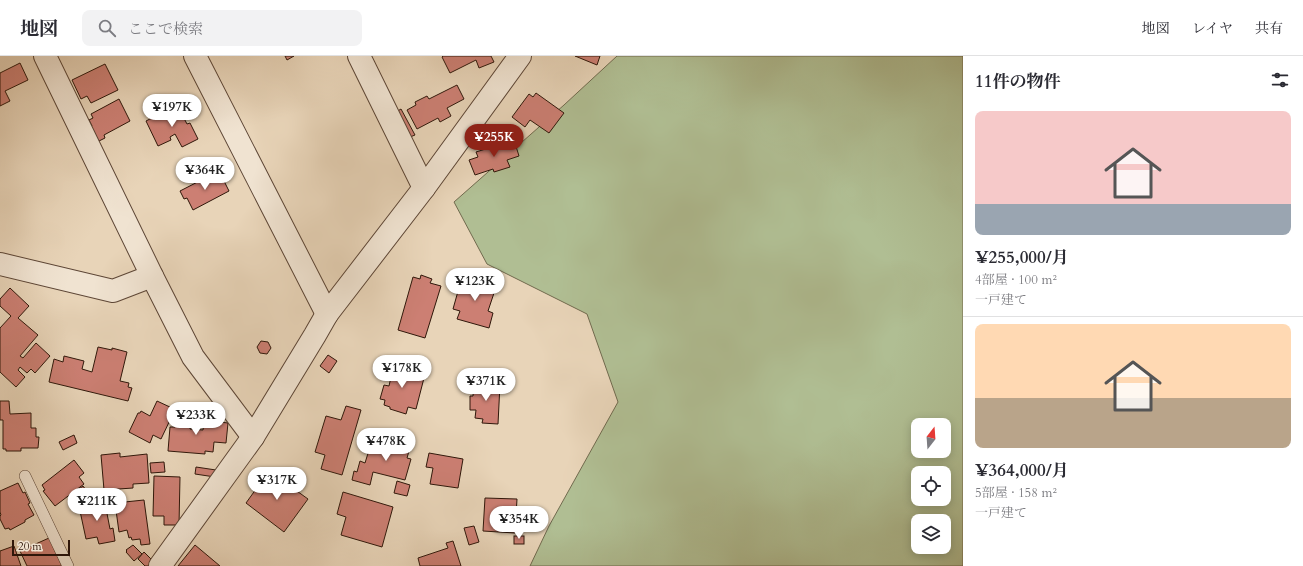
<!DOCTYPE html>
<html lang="ja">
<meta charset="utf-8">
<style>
:root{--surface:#fff;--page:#f2f2f3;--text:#2b2b33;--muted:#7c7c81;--line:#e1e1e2;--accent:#8f2418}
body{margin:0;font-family:Cardo,"Noto Serif JP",serif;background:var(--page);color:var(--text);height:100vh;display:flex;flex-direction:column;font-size:15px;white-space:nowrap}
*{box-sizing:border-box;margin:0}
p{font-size:13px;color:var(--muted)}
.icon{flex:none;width:22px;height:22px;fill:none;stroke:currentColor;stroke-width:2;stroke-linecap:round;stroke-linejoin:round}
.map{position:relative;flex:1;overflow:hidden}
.side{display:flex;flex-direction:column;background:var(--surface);width:340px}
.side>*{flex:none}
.needle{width:26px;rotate:17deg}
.controls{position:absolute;left:911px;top:362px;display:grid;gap:8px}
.controls a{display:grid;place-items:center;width:40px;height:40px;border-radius:8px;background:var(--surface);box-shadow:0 2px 10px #0003;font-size:20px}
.scale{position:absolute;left:12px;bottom:10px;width:58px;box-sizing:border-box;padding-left:4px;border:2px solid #2f170a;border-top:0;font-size:11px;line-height:14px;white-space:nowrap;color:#2f170a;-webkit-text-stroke:3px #f0e3d1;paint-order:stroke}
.price{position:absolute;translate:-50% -34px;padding:0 9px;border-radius:14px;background:#fff;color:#222;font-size:13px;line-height:26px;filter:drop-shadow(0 1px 2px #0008)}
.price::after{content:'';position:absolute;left:50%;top:24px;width:12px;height:9px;margin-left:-6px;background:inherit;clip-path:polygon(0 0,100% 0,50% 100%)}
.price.on{background:var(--accent);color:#fff}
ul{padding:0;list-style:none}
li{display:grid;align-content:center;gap:8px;height:212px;padding:0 12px}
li+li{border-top:1px solid var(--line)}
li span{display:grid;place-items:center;height:124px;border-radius:8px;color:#555}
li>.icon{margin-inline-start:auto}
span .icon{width:72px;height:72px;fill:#fffc;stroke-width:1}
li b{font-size:17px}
h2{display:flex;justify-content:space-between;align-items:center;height:48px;padding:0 12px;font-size:17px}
header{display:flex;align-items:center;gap:24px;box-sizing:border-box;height:56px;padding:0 20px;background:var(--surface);border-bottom:1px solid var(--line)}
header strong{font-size:19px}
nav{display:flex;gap:22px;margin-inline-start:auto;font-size:14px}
.search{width:280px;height:36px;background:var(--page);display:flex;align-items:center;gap:10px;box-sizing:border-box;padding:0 14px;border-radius:8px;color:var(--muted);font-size:15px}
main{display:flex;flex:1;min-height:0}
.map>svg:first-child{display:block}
.green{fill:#b0be93;stroke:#706a4e;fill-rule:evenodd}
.building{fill:#cc7f73;stroke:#2f170a}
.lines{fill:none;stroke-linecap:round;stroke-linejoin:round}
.service-casing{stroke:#5d4636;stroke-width:12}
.minor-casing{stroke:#5d4636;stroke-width:24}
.tertiary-casing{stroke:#5d4636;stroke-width:24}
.service{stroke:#f0e3d1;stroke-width:11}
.minor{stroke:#f0e3d1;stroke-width:22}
.tertiary{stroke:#f0e3d1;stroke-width:22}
</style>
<header>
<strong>地図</strong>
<div class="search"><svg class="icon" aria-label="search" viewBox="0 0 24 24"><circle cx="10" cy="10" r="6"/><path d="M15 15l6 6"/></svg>ここで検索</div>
<nav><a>地図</a><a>レイヤ</a><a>共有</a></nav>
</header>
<main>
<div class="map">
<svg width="963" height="510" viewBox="0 0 963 510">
<rect width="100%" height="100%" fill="#e8d4b8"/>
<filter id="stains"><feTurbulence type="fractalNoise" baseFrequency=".005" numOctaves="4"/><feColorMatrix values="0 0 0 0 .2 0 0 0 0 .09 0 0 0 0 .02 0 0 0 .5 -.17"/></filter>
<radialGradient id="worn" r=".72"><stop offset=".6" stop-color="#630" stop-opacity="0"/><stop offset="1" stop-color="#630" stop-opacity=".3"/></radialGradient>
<path class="green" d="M617,0H963V510H530L549,470L618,346L587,258L487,208L454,146L564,49ZM918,369H944V395H918ZM918,417H944V443H918ZM918,465H944V491H918Z"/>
<g class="building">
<polygon points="285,0 294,0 287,4"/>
<polygon points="443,0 491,0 494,6 479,12 476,4 450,17 442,1"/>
<polygon points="575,0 600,0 597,9"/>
<polygon points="20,7 28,24 5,35 10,45 0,50 0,17"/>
<polygon points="105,8 118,34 91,47 87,40 81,43 72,24"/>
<polygon points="457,29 464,43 447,52 451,60 440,66 438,62 417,73 407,54 416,49 415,46 427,40 429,43"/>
<polygon points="536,37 564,57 549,77 530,64 525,71 512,61 529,38 533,41"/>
<polygon points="119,43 130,65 104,79 105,82 91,89 83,75 92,70 89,64 93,62 91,58"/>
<polygon points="177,49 187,68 190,67 198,83 182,91 175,78 170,81 171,84 158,90 146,65"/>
<polygon points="401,53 415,79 410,81 396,56"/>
<polygon points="514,84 519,100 507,104 510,111 494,116 493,113 475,119 469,104 478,101 476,96"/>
<polygon points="219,115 229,135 193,154 187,142 184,143 180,135"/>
<polygon points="421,219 432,223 430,227 441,230 425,282 398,274 413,221 420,223"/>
<polygon points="462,221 496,231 488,255 493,257 489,272 457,263 460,255 453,253"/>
<polygon points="10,232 29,250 18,262 38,279 20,300 23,302 36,287 50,300 35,317 31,313 27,317 20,311 18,314 25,321 16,331 0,316 0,272 11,260 0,250 0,243"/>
<polygon points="261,285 268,286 271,292 267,298 260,297 257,291"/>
<polygon points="98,291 112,294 112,292 127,296 120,325 129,327 128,331 132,332 128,345 49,326 54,303 63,306 64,300 84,305 82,313 92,316"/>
<polygon points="328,299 337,305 329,317 320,310"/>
<polygon points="390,307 415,314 414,319 424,322 416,353 408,351 406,358 390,353 390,351 384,349 385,344 380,343 384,329 389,330 391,321 386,320"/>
<polygon points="474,326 500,328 498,368 482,367 483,363 475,362 476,354 470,354 470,340 473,340"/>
<polygon points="0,345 9,345 10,358 31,357 31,372 36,372 36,381 39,381 38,392 21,392 21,395 6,395 6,393 3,393 3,364 0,364"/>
<polygon points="157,345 172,352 168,360 171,362 161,383 153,379 150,387 129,376 138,357 140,357 141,355 150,360"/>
<polygon points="346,350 361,354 342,419 321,413 325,399 315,396 326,360 341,364"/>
<polygon points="176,359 191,361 190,373 203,374 204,364 228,367 226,387 214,386 213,396 205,395 205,398 168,395 170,371 175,371"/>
<polygon points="388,378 402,382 401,386 411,388 407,402 411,403 405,424 373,416 370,429 352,424 354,415 357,416 360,405 365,407 369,394 383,398"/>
<polygon points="74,379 77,387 63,394 59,386"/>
<polygon points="120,397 120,401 147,398 149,427 133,428 133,432 104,434 101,399"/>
<polygon points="429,397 463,403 458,432 430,428 433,412 426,411"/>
<polygon points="74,404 84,417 79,421 84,428 55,450 43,435 45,434 42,429"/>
<polygon points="164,406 165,416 151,417 150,407"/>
<polygon points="196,411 216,414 215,421 195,418"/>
<polygon points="269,415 308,443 284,476 246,447"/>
<polygon points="154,420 180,421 179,469 164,469 164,460 153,460"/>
<polygon points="397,425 410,429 407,440 394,437"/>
<polygon points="18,427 23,437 25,436 30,447 28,448 34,459 25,464 25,466 10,474 9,472 5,473 0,463 0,460 1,459 0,456 0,435"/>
<polygon points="83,430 89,438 78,446 72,438"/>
<polygon points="343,436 393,451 382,491 341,479 346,461 337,458"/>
<polygon points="104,442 110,473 113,472 115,485 99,488 97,481 86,483 80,455 91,453 89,445"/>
<polygon points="485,442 517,443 515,477 483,475"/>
<polygon points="144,444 150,488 141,489 140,483 132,484 131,481 129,482 127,474 119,476 115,447"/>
<polygon points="474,470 479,486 469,489 464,472"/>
<rect x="514" y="480" width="10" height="8"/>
<polygon points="49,482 62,510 27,510 20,495"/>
<polygon points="453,485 461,510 420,510 418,502 448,492 446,487"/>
<polygon points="133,489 142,498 134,505 126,496 127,495 126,494"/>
<polygon points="195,489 220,510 178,510"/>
<polygon points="14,490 21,510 0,510 0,495"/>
<polygon points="144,496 153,505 148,510 145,510 138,503"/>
</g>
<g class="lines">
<defs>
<polyline id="service" points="25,420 68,510"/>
<g id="minor">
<polyline points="45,0 152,220 193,301 253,381"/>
<polyline points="359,0 424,132"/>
<polyline points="0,208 113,235 152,220"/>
<polyline points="160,510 253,381 315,279 327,258 424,132 520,0"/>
</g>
<polyline id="tertiary" points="195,0 327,258"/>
</defs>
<use href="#service" class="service-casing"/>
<use href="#minor" class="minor-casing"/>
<use href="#tertiary" class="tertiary-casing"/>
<use href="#service" class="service"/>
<use href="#minor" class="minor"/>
<use href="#tertiary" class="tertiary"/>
</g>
<rect width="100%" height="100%" filter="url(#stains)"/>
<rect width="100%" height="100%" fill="url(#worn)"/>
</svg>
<div class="controls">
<a><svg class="needle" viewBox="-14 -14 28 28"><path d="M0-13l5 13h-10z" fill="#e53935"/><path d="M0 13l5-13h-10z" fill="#7c7c81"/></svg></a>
<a><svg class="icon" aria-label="locate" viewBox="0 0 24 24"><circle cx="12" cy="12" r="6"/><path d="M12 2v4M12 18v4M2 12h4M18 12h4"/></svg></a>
<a><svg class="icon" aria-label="layers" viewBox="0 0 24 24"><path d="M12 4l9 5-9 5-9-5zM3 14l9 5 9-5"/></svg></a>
</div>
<div class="scale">20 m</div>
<b class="price" style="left:172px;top:72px">¥197K</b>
<b class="price on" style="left:494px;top:102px">¥255K</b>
<b class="price" style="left:205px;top:135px">¥364K</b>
<b class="price" style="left:475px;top:246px">¥123K</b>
<b class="price" style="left:402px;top:333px">¥178K</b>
<b class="price" style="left:486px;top:346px">¥371K</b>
<b class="price" style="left:196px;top:380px">¥233K</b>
<b class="price" style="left:386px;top:406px">¥478K</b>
<b class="price" style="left:277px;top:445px">¥317K</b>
<b class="price" style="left:97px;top:466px">¥211K</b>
<b class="price" style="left:519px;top:484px">¥354K</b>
</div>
<section class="side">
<h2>11件の物件<svg class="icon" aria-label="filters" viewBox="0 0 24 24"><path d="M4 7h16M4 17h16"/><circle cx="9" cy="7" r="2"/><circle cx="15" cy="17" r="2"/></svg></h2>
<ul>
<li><span style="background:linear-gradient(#f6c9c9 75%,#9aa5b1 0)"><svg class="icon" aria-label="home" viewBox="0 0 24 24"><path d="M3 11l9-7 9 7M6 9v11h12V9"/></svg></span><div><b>¥255,000/月</b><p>4部屋 · 100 m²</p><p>一戸建て</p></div></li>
<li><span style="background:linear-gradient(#ffd9b3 60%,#b9a48a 0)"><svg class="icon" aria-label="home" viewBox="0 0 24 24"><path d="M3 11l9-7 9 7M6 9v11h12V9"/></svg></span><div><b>¥364,000/月</b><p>5部屋 · 158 m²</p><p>一戸建て</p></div></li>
</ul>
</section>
</main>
